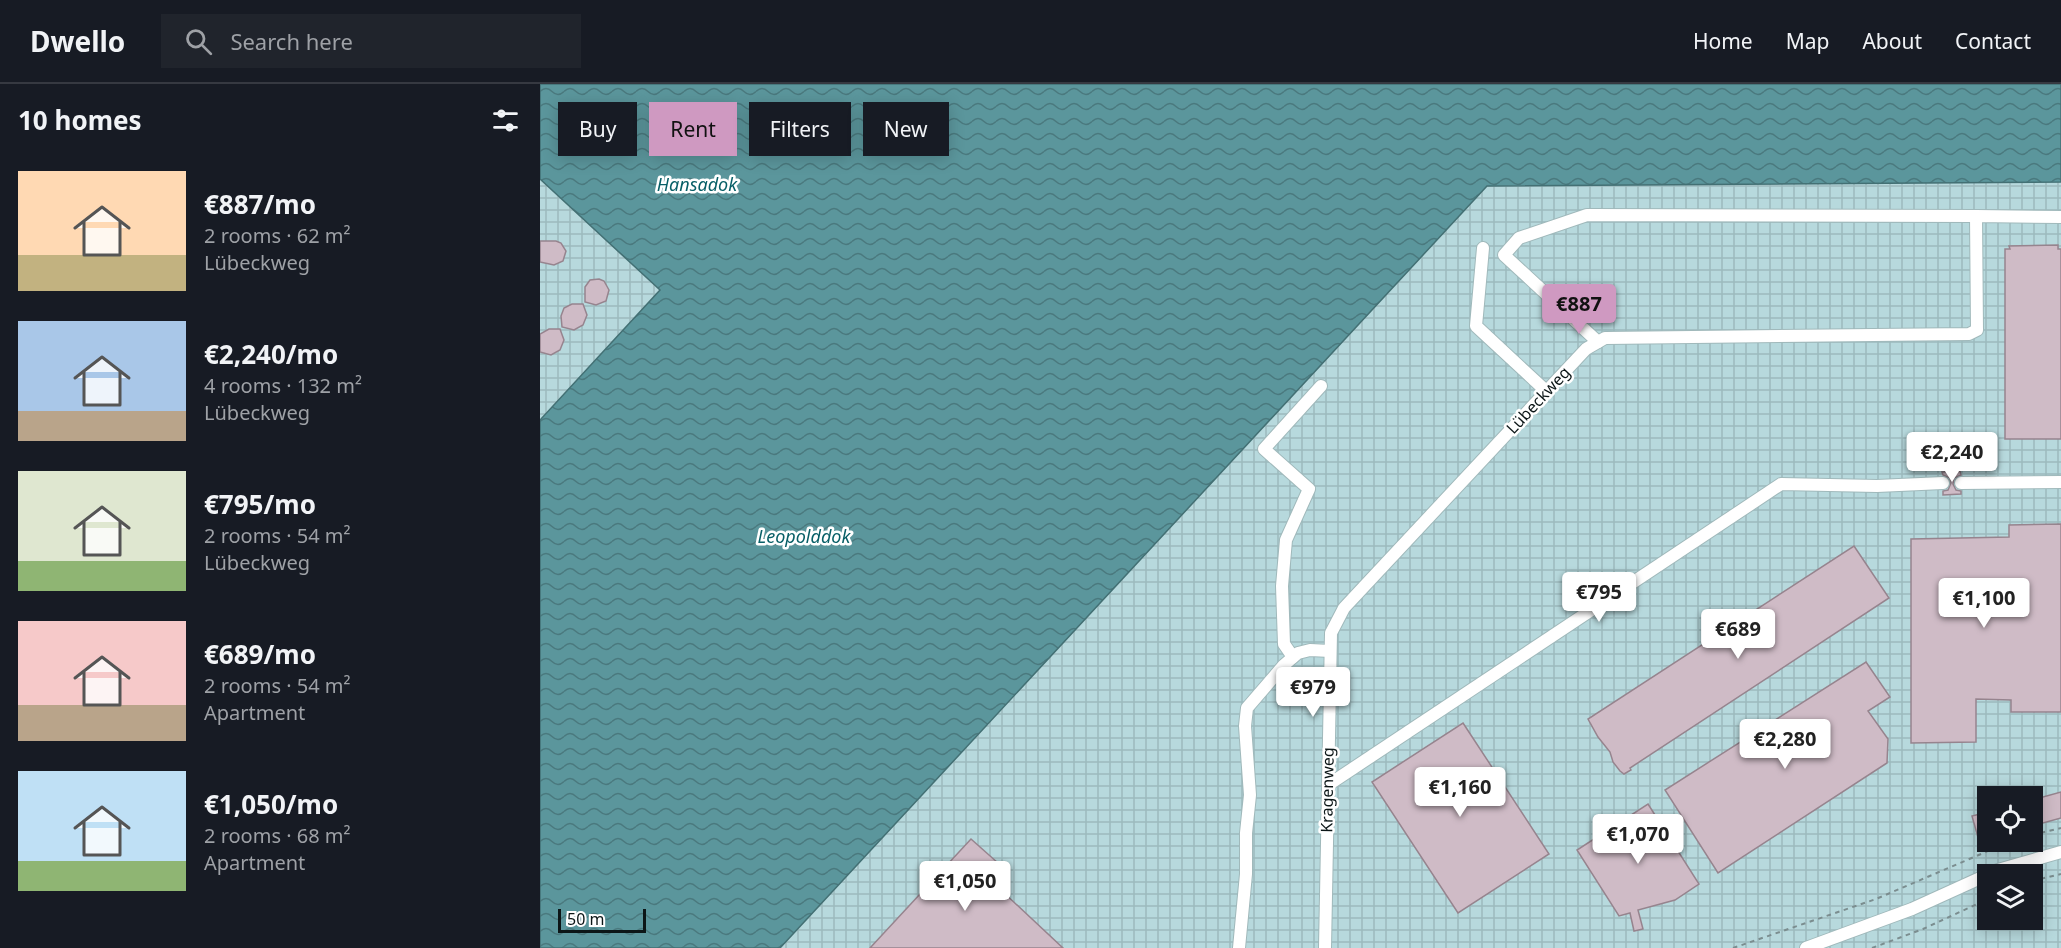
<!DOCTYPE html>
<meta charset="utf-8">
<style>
:root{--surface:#171b24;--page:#20242c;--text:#f1f3f6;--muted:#9ea1a6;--line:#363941;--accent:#cf99c1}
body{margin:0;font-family:"Noto Sans",sans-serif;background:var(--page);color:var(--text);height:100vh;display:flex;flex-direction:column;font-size:22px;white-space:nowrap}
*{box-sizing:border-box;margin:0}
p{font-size:20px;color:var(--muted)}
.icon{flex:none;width:33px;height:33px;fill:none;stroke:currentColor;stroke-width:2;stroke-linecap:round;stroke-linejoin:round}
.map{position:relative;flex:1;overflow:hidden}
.drawer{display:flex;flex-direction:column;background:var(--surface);width:540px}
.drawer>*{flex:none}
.guide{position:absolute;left:18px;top:18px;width:570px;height:54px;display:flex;gap:12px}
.tools{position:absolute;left:1437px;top:702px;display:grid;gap:12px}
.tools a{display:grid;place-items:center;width:66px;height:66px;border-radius:0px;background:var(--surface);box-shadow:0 3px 15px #0003;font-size:30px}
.scale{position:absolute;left:18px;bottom:15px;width:88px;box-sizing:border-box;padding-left:6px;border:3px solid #0c1617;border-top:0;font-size:16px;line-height:21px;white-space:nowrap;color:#0c1617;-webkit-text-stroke:4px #fff;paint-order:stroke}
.price{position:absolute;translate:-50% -51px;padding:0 14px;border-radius:6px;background:#fff;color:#222;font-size:20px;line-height:39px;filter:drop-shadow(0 2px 3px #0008)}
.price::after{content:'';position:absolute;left:50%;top:36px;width:18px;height:14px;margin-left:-9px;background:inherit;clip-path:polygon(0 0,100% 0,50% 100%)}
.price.selected{background:var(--accent);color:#111}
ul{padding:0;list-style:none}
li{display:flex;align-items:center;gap:18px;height:150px;padding:0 18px}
li span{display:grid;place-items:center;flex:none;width:168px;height:120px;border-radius:0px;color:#555}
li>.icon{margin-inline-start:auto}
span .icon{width:72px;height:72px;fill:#fffc;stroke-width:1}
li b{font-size:26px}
h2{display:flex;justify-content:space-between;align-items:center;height:72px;padding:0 18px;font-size:26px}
.tag{padding:0 21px;border-radius:0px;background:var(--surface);box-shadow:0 3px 15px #0003;font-size:21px;line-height:54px}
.tag.selected{background:var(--accent);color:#111}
header{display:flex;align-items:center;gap:36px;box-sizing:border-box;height:84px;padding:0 30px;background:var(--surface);border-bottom:2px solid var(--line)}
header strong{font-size:28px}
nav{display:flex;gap:33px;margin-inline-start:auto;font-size:21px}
.search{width:420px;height:54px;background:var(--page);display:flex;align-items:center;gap:15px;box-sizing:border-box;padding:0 21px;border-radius:0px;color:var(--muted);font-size:22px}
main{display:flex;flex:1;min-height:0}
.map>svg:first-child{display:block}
.industrial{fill:url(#industrial-grid);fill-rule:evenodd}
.water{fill:url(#water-waves);stroke:#437074;stroke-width:1.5}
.building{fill:#cfbbc6;stroke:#96848e;stroke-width:1.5}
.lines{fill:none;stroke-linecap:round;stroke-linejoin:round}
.minor-casing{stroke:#a0b9bb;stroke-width:14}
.path{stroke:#7b8d8f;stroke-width:2;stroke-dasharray:4.5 4.5;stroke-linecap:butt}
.minor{stroke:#fff;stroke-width:12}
.labels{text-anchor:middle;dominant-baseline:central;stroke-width:5;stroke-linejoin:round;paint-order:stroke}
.street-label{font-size:16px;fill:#0c1617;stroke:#fff}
.water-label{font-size:18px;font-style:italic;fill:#085f67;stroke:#fff}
</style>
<header>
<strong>Dwello</strong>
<div class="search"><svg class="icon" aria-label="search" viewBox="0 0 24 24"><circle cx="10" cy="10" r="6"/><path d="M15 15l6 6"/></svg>Search here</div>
<nav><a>Home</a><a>Map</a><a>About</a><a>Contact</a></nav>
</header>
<main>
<section class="drawer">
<h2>10 homes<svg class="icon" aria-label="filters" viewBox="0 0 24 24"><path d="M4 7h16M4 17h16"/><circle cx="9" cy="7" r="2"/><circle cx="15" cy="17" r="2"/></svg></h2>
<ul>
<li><span style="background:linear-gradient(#ffd9b3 70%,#c2b280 0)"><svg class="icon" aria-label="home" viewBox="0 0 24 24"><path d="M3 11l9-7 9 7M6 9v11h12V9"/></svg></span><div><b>€887/mo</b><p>2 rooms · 62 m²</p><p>Lübeckweg</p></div></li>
<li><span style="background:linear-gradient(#a9c7e8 75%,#b9a48a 0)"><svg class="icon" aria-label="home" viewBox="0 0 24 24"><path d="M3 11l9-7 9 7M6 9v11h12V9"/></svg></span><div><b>€2,240/mo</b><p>4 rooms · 132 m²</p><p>Lübeckweg</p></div></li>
<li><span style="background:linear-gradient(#dfe7d0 75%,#8fb573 0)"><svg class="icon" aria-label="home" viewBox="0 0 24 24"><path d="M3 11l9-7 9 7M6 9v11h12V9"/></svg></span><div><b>€795/mo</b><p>2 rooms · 54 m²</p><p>Lübeckweg</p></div></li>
<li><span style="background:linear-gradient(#f6c9c9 70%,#b9a48a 0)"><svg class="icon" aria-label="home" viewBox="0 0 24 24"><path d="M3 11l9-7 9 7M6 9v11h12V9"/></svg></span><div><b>€689/mo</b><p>2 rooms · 54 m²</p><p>Apartment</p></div></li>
<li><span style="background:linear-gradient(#bfe0f5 75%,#8fb573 0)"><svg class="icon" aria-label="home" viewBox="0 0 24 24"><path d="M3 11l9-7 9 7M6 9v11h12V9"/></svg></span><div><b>€1,050/mo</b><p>2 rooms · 68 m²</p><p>Apartment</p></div></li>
</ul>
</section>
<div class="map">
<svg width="1521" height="864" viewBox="0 0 1521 864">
<defs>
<pattern id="industrial-grid" width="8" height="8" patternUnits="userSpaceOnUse" patternTransform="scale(1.5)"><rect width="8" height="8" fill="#b7d9dd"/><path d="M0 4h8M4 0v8" fill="none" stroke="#9cbabd"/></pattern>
<pattern id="water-waves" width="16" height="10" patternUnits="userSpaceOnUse" patternTransform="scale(1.5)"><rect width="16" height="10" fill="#5b969c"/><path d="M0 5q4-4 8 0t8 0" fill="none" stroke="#4a797e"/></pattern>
</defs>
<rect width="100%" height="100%" fill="#cce5e8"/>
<g class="industrial">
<polygon points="0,95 121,206 0,336"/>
<path d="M1521,98V864H240L947,102ZM1448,712H1492V758H1448ZM1448,790H1492V836H1448Z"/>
</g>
<polygon class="water" points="0,0 1521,0 1521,98 947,102 240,864 0,864 0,336 120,206 0,95"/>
<g class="building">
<polygon points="0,157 16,157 21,159 26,167 23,177 14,181 0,178"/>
<polygon points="1518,161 1518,165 1521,165 1521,355 1465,355 1465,165 1470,165 1469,162"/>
<polygon points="59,195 64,197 69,206 66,217 56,221 45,218 45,203 50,196"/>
<polygon points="32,220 43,220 47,231 43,241 34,246 22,243 21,232 24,224"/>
<polygon points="9,245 20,245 24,256 20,266 11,271 0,268 0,250"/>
<polygon points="1420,387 1421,391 1414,394 1413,400 1416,406 1421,407 1421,410 1403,411 1403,407 1408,406 1411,399 1410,394 1403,391 1402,388"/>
<polygon points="1521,440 1521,628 1471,628 1471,616 1436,615 1436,658 1371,659 1371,455 1469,453 1469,441"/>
<polygon points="1314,462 1349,514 1090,684 1091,686 1084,690 1080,687 1073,678 1070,668 1058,653 1048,635"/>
<polygon points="1326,578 1350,613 1328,627 1348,655 1347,679 1178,789 1125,706"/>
<polygon points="923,639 1009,770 918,829 832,698"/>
<polygon points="1521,708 1521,734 1492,742 1492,716"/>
<polygon points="1108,720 1159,800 1135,816 1098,826 1103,845 1094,847 1090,829 1079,832 1037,766"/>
<polygon points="1448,728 1448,754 1439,757 1432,732"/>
<polygon points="431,755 458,779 446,792 523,864 330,864"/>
</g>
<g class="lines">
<defs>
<g id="minor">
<polyline points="943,164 936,242 1006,307"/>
<polyline points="1058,258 964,171 979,154 1047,131 1436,132"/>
<polyline points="1421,399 1521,398"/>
<polyline points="753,573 744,560 742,502 746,456 769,405 724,365 781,302"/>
<polyline points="788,701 1241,400 1337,402 1403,399"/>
<polyline points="699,864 706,790 706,749 710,711 705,642 707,624 744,581 758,569 770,566 790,567"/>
<polyline points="785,864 791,549 804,524 1046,265 1065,254 1429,250 1437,246 1436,132 1521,133"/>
<polyline points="1266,864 1372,825 1458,786 1521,768"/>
</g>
</defs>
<use href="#minor" class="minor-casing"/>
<g class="path">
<polyline points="1492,751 1521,744"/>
<polyline points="1492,797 1521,790"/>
<polyline points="1193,864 1336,815 1469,758"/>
<polyline points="1332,864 1383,845 1448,815"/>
</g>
<use href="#minor" class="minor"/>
</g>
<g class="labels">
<g class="street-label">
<text transform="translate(998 316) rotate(-47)">Lübeckweg</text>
<text transform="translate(787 706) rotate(-89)">Kragenweg</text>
</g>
<g class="water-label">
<text x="157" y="100">Hansadok</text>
<text x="264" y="452">Leopolddok</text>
</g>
</g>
</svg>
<div class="tools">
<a><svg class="icon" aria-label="locate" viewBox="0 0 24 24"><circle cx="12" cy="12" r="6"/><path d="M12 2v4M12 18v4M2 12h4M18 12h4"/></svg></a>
<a><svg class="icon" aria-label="layers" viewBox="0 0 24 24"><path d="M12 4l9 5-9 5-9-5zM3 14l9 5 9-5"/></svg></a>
</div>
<div class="scale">50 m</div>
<b class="price selected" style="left:1039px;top:251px">€887</b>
<b class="price" style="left:1412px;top:399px">€2,240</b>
<b class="price" style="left:1059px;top:539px">€795</b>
<b class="price" style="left:1444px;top:545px">€1,100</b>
<b class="price" style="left:1198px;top:576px">€689</b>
<b class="price" style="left:773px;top:634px">€979</b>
<b class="price" style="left:1245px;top:686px">€2,280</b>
<b class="price" style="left:920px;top:734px">€1,160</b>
<b class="price" style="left:1098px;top:781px">€1,070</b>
<b class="price" style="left:425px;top:828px">€1,050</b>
<div class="guide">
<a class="tag">Buy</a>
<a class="tag selected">Rent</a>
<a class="tag">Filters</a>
<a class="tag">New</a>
</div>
</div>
</main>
